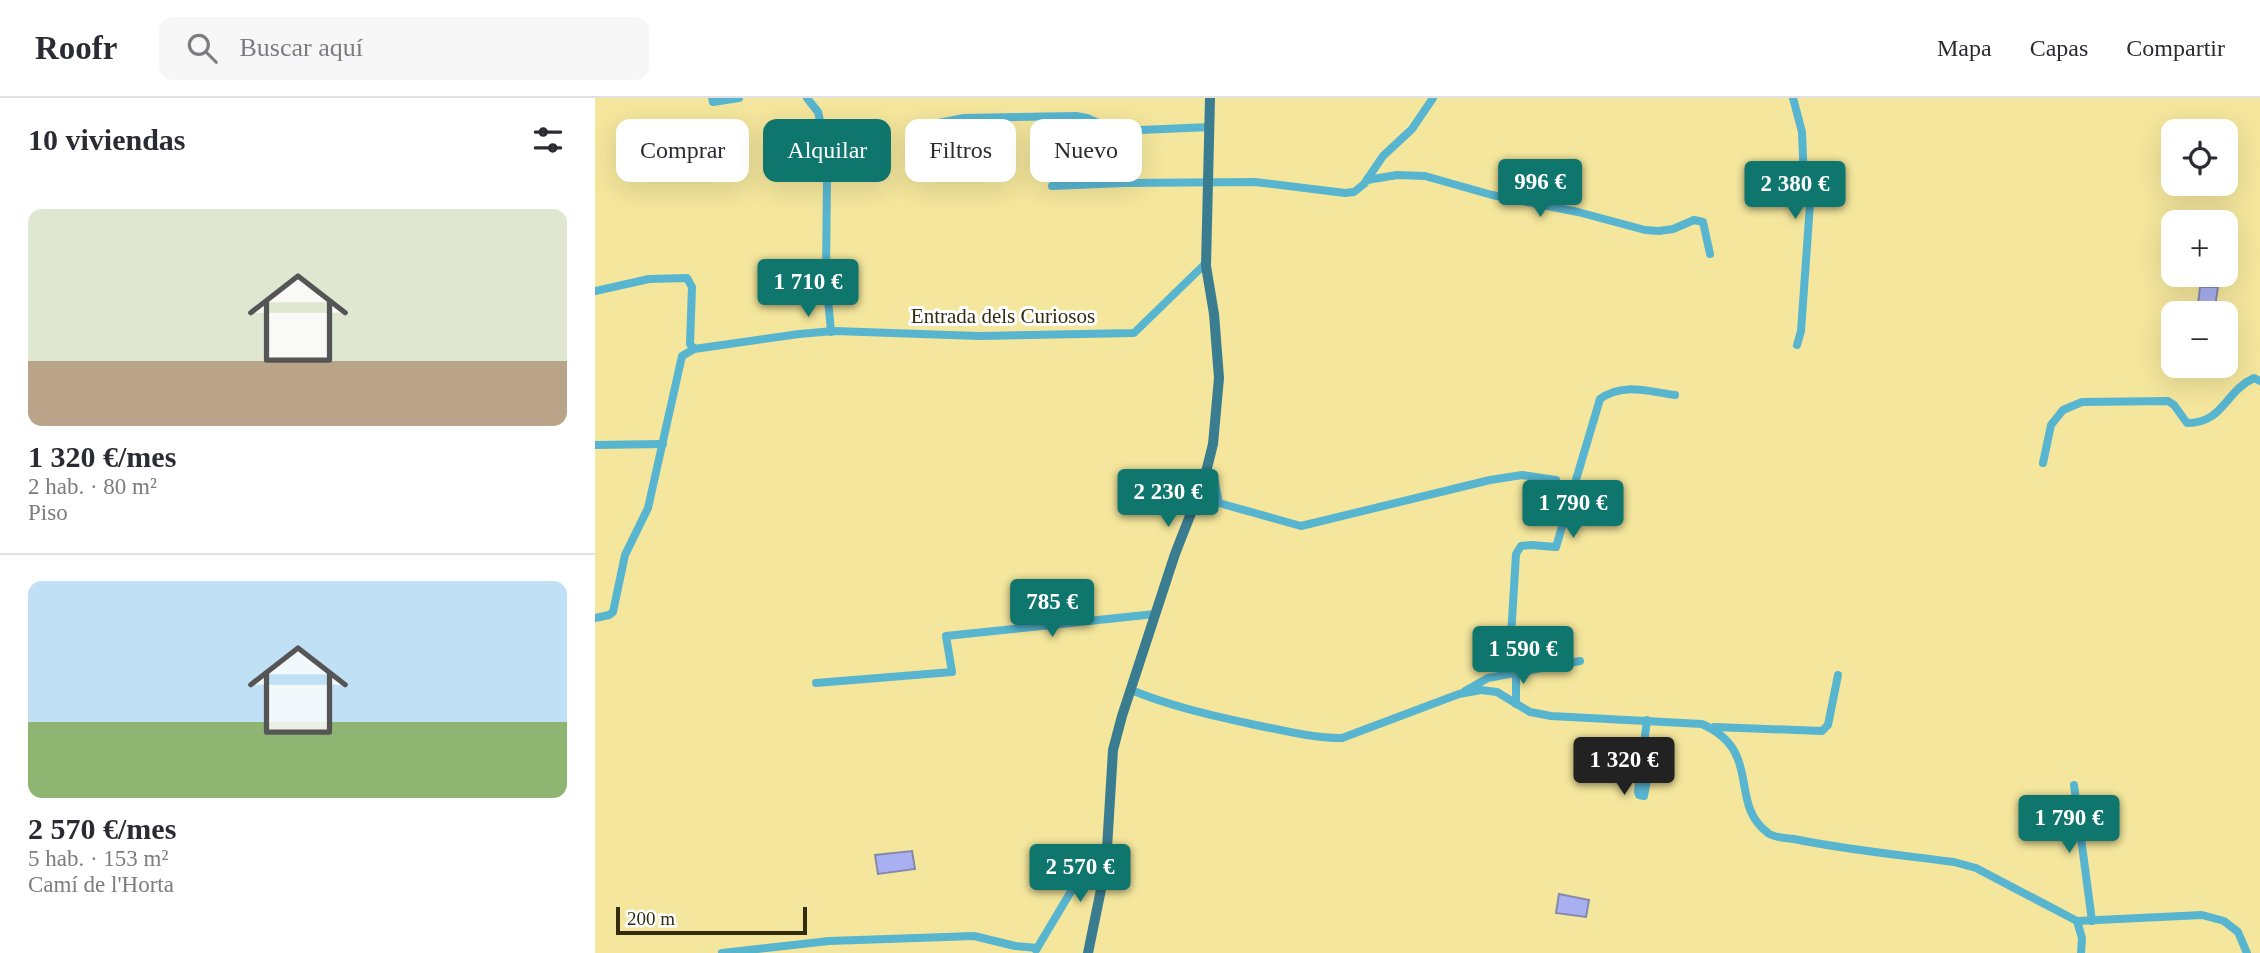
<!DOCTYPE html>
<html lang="es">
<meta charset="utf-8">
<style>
:root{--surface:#fff;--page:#f7f7f7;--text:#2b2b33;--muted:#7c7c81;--line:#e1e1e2;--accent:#0f766e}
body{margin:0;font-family:"Times New Roman",serif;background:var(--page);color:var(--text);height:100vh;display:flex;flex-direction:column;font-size:26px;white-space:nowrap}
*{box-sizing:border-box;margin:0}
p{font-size:23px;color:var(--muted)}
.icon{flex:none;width:38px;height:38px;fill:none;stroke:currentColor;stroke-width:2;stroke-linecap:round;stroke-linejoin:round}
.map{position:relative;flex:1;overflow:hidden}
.side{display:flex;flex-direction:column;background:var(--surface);width:595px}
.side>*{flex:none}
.hud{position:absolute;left:21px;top:21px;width:665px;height:63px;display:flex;gap:14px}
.buttons{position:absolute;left:1566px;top:21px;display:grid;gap:14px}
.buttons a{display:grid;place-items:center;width:77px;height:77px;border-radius:14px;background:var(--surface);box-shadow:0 7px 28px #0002;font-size:35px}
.scale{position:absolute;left:21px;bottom:18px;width:191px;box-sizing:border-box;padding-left:7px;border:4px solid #322d0e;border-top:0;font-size:19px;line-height:24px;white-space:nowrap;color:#322d0e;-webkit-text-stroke:5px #fff;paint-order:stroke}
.price{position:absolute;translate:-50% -60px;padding:0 16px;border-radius:7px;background:var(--accent);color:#fff;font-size:23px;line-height:46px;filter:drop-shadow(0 2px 4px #0008)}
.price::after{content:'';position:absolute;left:50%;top:42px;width:21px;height:16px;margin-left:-10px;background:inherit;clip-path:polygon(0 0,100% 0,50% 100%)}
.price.active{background:#222;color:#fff}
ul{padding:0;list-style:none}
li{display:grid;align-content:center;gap:14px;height:371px;padding:0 28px}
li+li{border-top:2px solid var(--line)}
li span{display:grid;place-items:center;height:217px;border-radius:14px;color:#555}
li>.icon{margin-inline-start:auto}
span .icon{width:126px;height:126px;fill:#fffc;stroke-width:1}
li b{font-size:30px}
h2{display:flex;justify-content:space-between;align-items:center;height:84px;padding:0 28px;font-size:30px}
.tag{padding:0 24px;border-radius:14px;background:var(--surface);box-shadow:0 7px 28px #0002;font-size:24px;line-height:63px}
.tag.active{background:var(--accent);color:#fff}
header{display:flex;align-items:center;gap:42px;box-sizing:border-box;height:98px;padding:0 35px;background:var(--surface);border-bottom:2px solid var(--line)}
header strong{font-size:33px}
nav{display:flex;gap:38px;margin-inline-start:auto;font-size:24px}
.search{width:490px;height:63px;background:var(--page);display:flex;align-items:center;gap:18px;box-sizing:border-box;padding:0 24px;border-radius:14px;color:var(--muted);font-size:26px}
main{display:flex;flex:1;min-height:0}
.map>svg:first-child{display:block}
.water{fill:#a9b0f1;stroke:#8589ad;stroke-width:2}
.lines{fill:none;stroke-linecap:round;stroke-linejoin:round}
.minor{stroke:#57b5d0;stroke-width:8}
.major{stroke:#3b7d90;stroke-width:10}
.labels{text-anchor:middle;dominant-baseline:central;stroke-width:6;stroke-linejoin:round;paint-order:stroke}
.street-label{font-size:21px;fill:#322d0e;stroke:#fff}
</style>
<header>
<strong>Roofr</strong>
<div class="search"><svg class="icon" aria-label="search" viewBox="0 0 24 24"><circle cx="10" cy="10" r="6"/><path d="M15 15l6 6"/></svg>Buscar aquí</div>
<nav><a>Mapa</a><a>Capas</a><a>Compartir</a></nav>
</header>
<main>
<section class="side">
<h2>10 viviendas<svg class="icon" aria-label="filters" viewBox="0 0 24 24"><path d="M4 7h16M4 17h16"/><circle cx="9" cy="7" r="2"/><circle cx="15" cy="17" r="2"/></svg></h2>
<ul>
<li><span style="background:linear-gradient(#dfe7d0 70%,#b9a48a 0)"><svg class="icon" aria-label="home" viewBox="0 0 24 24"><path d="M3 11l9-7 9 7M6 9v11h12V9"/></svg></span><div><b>1 320 €/mes</b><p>2 hab. · 80 m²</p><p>Piso</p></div></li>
<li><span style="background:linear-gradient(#bfe0f5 65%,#8fb573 0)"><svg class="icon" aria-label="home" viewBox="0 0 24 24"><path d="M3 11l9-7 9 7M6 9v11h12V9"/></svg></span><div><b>2 570 €/mes</b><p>5 hab. · 153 m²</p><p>Camí de l'Horta</p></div></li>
</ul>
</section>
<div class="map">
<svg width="1665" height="855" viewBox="0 0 1665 855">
<rect width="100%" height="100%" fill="#f4e69c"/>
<g class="water">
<polygon points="1605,189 1623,189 1619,215 1602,215"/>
<polygon points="317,753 320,771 283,776 280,757"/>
<polygon points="964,796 994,802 991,819 961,815"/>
</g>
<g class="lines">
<g class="minor">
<polyline points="117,0 118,4 144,0"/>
<polyline points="212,0 223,14 229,39 232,77 231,178 236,234"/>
<polyline points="1198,0 1207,34 1209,84 1215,106 1206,233 1202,247"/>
<polyline points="343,25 369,20 481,18 492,20 522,33 615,29"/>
<polyline points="772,82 802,77 830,78 897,97 983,114 1050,132 1064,133 1078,131 1099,122 1108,124 1115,156"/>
<polyline points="457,88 529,85 660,84 750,95 759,94 769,86 788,58 817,31 838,0"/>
<polyline points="0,193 54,181 92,180 97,189 95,246 99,251"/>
<polyline points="0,347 68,346"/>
<path d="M1448,365L1456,327L1468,312L1487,304L1573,303L1579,307L1592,325C1629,325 1630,293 1659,280L1665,283"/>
<polyline points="611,375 619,380 624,405 706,428 895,382 927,377 961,382"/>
<polyline points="0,520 14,517 18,514 30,457 53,410 87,258 99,251 204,236 239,233 384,238 539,235 611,165"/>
<polyline points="221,585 357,574 351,538 560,516"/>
<path d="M536,592C575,608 615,617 656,626C686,632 717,640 747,640L864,596L886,592L902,594L935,614L956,618L1107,626C1169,654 1132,704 1173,735C1179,740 1191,740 1199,741C1252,752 1306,757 1359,764L1381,770L1482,823L1607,817L1629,823L1643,834L1652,855"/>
<polyline points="870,593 893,580 985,563"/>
<path d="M921,606V575L916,538L921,456L926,448L936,447L961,449L1005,301C1027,284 1055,294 1080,297"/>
<polyline points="1119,629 1227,633 1233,627 1243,577"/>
<polyline points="1044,681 1052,682 1049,698 1044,697 1043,694 1052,622"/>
<polyline points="1479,687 1497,823"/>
<polyline points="1482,823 1487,840 1486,855"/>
<polyline points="441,852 475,795 513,749"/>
<polyline points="127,855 234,843 379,838 420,848 442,850"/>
</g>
<polyline class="major" points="493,855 511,767 518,652 527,618 580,456 609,382 618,346 624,280 619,216 611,168 615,0"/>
</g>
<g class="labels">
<g class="street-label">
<text x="408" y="218">Entrada dels Curiosos</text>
</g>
</g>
</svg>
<div class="buttons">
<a><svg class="icon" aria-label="locate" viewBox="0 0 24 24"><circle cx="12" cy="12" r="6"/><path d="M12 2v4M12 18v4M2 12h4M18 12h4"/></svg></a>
<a>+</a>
<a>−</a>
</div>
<div class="scale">200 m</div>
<b class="price" style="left:945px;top:121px">996 €</b>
<b class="price" style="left:1200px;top:123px">2 380 €</b>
<b class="price" style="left:213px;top:221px">1 710 €</b>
<b class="price" style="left:573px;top:431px">2 230 €</b>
<b class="price" style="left:978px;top:442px">1 790 €</b>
<b class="price" style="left:457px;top:541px">785 €</b>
<b class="price" style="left:928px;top:588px">1 590 €</b>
<b class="price active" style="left:1029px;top:699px">1 320 €</b>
<b class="price" style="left:1474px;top:757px">1 790 €</b>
<b class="price" style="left:485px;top:806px">2 570 €</b>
<div class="hud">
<a class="tag">Comprar</a>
<a class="tag active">Alquilar</a>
<a class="tag">Filtros</a>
<a class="tag">Nuevo</a>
</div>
</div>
</main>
